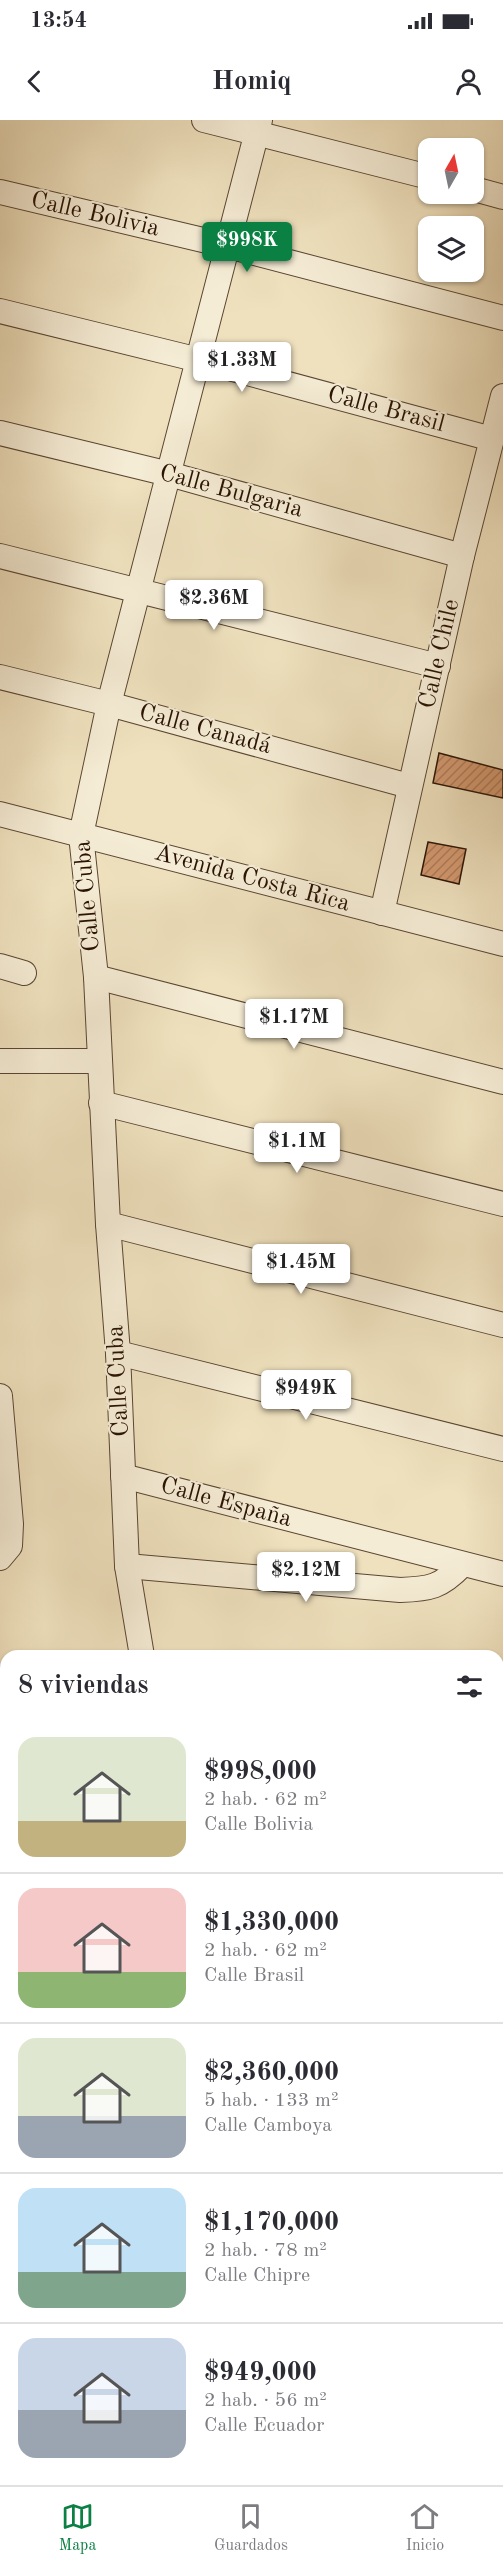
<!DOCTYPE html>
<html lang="es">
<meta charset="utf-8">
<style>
:root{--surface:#fff;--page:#f7f7f7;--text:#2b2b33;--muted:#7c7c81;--line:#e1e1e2;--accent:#0b8043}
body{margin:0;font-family:"Old Standard TT",serif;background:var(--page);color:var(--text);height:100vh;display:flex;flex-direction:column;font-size:22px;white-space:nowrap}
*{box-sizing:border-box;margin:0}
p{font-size:20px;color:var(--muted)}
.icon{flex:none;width:33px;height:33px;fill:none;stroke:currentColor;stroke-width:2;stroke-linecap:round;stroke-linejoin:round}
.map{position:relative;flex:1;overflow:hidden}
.side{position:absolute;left:0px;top:1530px;width:504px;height:836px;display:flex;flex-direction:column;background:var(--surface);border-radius:18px 18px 0 0;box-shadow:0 2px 4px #0004}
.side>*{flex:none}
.needle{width:39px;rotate:9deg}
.fabs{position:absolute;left:418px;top:18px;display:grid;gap:12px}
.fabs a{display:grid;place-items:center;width:66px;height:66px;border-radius:12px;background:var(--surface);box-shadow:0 2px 4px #0004;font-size:30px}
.price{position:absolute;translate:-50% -51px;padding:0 14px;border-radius:6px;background:#fff;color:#222;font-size:20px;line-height:39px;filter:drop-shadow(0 2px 3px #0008)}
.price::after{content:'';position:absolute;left:50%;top:36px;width:18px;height:14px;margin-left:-9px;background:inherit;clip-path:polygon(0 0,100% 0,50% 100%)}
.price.on{background:var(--accent);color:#fff}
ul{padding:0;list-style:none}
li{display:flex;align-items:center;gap:18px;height:150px;padding:0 18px}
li+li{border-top:2px solid var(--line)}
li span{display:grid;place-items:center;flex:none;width:168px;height:120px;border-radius:18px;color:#555}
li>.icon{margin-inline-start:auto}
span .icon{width:72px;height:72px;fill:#fffc;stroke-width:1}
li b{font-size:26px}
h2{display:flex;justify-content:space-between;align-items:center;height:72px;padding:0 18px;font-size:26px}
.status{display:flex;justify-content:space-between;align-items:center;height:42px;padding:0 30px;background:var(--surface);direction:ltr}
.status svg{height:16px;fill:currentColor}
header{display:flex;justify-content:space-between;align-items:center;height:78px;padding:0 18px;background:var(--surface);font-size:27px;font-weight:600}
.tab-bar{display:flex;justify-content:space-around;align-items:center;height:84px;border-top:2px solid var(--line);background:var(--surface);font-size:16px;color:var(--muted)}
.tab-bar a{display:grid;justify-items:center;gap:3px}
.tab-bar .on{color:var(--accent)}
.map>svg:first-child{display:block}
.building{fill:url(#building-hatch);stroke:#291204;stroke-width:1.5}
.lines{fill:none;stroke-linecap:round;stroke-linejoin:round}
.minor-casing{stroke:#5a4632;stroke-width:26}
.minor{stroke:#f5ecd5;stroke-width:24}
.labels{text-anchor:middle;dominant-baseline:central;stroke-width:4.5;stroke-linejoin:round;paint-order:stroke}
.street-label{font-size:24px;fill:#291204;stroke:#f5ecd5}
</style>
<div class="status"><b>13:54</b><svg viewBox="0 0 49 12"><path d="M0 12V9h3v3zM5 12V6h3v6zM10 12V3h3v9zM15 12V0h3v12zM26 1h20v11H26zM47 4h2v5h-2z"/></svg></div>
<header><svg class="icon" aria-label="back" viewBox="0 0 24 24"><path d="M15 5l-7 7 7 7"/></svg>Homiq<svg class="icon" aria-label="person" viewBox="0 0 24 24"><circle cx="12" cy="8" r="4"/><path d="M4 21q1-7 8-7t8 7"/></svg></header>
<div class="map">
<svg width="503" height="2365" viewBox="0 0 503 2365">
<defs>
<pattern id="building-hatch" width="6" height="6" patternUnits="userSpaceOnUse" patternTransform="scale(1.5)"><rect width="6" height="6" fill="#d3976e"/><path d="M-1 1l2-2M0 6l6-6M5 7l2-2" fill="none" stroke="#ab7a58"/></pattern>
</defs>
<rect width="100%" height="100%" fill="#efe1be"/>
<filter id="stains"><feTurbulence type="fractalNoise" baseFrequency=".00333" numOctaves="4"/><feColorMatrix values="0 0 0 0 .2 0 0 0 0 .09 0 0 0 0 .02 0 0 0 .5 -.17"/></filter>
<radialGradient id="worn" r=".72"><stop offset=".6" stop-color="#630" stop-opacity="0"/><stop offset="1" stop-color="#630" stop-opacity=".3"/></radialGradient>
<g class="building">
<polygon points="439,633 503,650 503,678 433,663"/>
<polygon points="428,722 466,729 459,764 421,755"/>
</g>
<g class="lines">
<defs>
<g id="minor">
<polyline points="204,0 429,57"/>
<polyline points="474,69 503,77"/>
<polyline points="0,72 228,126 503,198"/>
<polyline points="0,191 199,240 492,319"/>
<polyline points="0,313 169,354 462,436"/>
<polyline points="0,436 438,546"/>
<polyline points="0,557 109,584 409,666"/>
<polyline points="0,694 503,824"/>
<polyline points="382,793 462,436 503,276"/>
<polyline points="0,846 24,853"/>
<polyline points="96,857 503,962"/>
<polyline points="0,941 99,941"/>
<polyline points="101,983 503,1084"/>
<polyline points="108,1104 503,1205"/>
<polyline points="118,1233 503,1329"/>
<polyline points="0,1276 11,1404 10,1426 0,1438"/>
<polyline points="123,1356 503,1454"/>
<path d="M127,1446L400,1470C430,1469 441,1467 462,1445"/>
<polyline points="142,1536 127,1446 118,1233 108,1104 96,857 81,715 109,584 260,0"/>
<polyline points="0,1576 6,1576"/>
<polyline points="498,1601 503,1601"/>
<polyline points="0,1716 6,1716"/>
<polyline points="498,1735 503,1735"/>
<polyline points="0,1848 6,1849"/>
<polyline points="498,1877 503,1878"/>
<polyline points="0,1977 6,1977"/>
<polyline points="0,2092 6,2092"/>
<polyline points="498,2186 503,2187"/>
<polyline points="498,2301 503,2302"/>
<polyline points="0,2340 6,2340"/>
<polyline points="245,2360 285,2365"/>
<polyline points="160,2365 160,2360"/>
</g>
</defs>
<use href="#minor" class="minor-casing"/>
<use href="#minor" class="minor"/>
</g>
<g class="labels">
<g class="street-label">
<text transform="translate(95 95) rotate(13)">Calle Bolivia</text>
<text transform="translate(386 290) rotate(15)">Calle Brasil</text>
<text transform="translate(231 372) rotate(15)">Calle Bulgaria</text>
<text transform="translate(440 534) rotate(-77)">Calle Chile</text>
<text transform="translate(205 610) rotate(15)">Calle Canadá</text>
<text transform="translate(252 759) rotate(15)">Avenida Costa Rica</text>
<text transform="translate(88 776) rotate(-95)">Calle Cuba</text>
<text transform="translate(119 1261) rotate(-93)">Calle Cuba</text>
<text transform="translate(226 1383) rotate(15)">Calle España</text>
</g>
</g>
<rect width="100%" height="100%" filter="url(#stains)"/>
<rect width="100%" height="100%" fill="url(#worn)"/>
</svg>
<div class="fabs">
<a><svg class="needle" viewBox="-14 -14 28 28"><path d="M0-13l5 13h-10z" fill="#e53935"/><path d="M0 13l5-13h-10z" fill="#7c7c81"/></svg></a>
<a><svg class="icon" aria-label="layers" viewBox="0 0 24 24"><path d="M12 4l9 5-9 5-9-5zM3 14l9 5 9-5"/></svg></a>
</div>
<b class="price on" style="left:247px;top:153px">$998K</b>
<b class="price" style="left:242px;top:273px">$1.33M</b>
<b class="price" style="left:214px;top:511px">$2.36M</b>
<b class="price" style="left:294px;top:930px">$1.17M</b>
<b class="price" style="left:297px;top:1054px">$1.1M</b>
<b class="price" style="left:301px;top:1175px">$1.45M</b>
<b class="price" style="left:306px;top:1301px">$949K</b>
<b class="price" style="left:306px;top:1483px">$2.12M</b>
<section class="side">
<h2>8 viviendas<svg class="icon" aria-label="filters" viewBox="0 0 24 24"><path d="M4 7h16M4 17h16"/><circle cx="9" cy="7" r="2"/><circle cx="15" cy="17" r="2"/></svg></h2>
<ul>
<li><span style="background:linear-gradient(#dfe7d0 70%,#c2b280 0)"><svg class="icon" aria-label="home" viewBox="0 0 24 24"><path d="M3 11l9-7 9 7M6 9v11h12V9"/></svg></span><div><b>$998,000</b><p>2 hab. · 62 m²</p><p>Calle Bolivia</p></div></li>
<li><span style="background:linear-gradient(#f6c9c9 70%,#8fb573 0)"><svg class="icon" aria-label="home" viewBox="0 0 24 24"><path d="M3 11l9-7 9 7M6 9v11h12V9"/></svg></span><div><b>$1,330,000</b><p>2 hab. · 62 m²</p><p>Calle Brasil</p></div></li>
<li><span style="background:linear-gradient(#dfe7d0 65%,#9aa5b1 0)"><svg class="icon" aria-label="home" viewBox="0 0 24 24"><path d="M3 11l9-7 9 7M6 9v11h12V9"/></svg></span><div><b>$2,360,000</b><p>5 hab. · 133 m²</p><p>Calle Camboya</p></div></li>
<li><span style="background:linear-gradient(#bfe0f5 70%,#7fa58c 0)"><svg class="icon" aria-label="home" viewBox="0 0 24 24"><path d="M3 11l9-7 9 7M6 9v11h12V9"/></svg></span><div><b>$1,170,000</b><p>2 hab. · 78 m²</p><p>Calle Chipre</p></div></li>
<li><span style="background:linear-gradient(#c9d6e8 60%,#9aa5b1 0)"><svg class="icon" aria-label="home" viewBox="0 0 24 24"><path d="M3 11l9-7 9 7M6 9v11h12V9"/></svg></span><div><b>$949,000</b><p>2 hab. · 56 m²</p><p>Calle Ecuador</p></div></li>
</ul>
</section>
</div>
<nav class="tab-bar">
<a class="on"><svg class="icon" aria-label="map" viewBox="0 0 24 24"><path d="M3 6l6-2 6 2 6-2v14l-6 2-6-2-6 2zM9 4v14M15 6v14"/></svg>Mapa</a>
<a><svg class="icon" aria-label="saved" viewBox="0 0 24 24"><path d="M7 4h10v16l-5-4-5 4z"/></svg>Guardados</a>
<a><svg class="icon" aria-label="home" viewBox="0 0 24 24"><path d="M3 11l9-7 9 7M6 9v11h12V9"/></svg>Inicio</a>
</nav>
